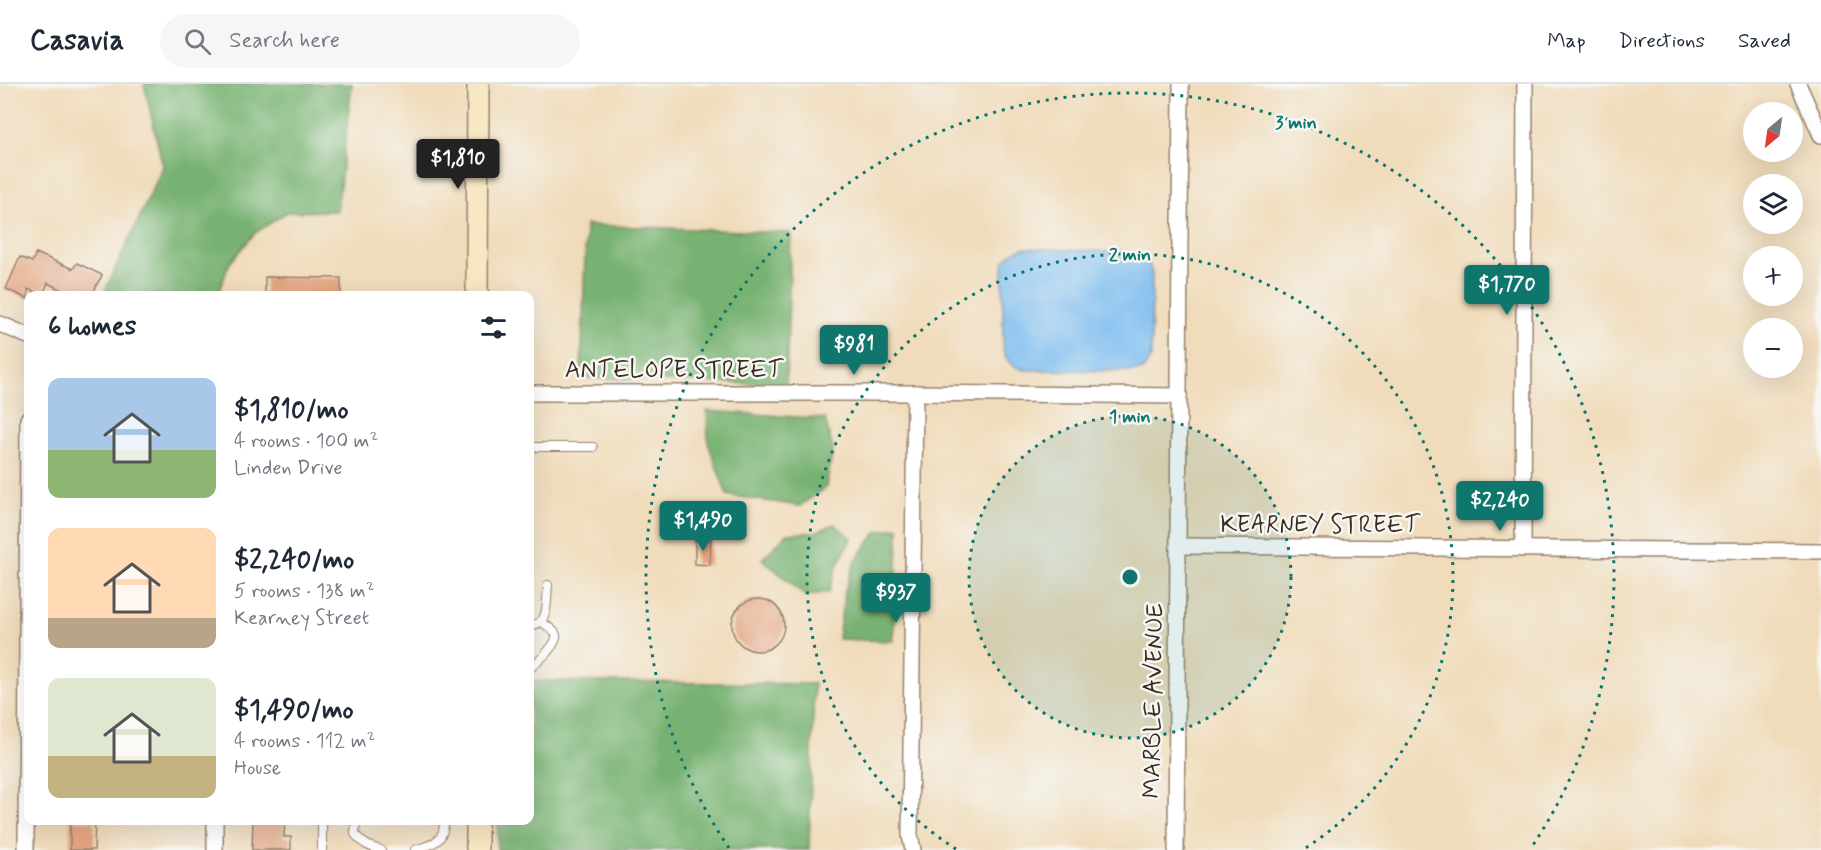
<!DOCTYPE html>
<meta charset="utf-8">
<style>
:root{--surface:#fff;--page:#f6f6f7;--text:#1f2937;--muted:#747a83;--line:#e0e1e3;--accent:#0f766e}
body{margin:0;font-family:Mynerve,sans-serif;background:var(--page);color:var(--text);height:100vh;display:flex;flex-direction:column;font-size:22px;white-space:nowrap}
*{box-sizing:border-box;margin:0}
p{font-size:20px;color:var(--muted)}
.icon{flex:none;width:33px;height:33px;fill:none;stroke:currentColor;stroke-width:2;stroke-linecap:round;stroke-linejoin:round}
.map{position:relative;flex:1;overflow:hidden}
.panel{position:absolute;left:24px;top:207px;width:510px;height:534px;display:flex;flex-direction:column;background:var(--surface);border-radius:12px;box-shadow:0 6px 24px #0002}
.panel>*{flex:none}
.needle{width:39px;rotate:209deg}
.fabs{position:absolute;left:1743px;top:18px;display:grid;gap:12px}
.fabs a{display:grid;place-items:center;width:60px;height:60px;border-radius:50%;background:var(--surface);box-shadow:0 6px 24px #0002;font-size:30px}
.price{position:absolute;translate:-50% -51px;padding:0 14px;border-radius:6px;background:var(--accent);color:#fff;font-size:20px;line-height:39px;filter:drop-shadow(0 2px 3px #0008)}
.price::after{content:'';position:absolute;left:50%;top:36px;width:18px;height:14px;margin-left:-9px;background:inherit;clip-path:polygon(0 0,100% 0,50% 100%)}
.price.current{background:#222;color:#fff}
ul{padding:0;list-style:none}
li{display:flex;align-items:center;gap:18px;height:150px;padding:0 24px}
li span{display:grid;place-items:center;flex:none;width:168px;height:120px;border-radius:12px;color:#555}
li>.icon{margin-inline-start:auto}
span .icon{width:72px;height:72px;fill:#fffc;stroke-width:1}
li b{font-size:26px}
h2{display:flex;justify-content:space-between;align-items:center;height:72px;padding:0 24px;font-size:26px}
header{display:flex;align-items:center;gap:36px;box-sizing:border-box;height:84px;padding:0 30px;background:var(--surface);border-bottom:2px solid var(--line)}
header strong{font-size:28px}
nav{display:flex;gap:33px;margin-inline-start:auto;font-size:21px}
.search{width:420px;height:54px;background:var(--page);display:flex;align-items:center;gap:15px;box-sizing:border-box;padding:0 21px;border-radius:33px;color:var(--muted);font-size:22px}
.map>svg:first-child{display:block}
.forest{fill:#78b272;stroke:#5a6e48;stroke-width:1.5}
.water{fill:#7abcf0;stroke:#5a7387;stroke-width:1.5}
.building{fill:#e4a27d}
.lines{fill:none;stroke-linecap:round;stroke-linejoin:round}
.lane-casing{stroke:#96826c;stroke-width:10}
.street-casing{stroke:#96826c;stroke-width:18}
.secondary-casing{stroke:#96826c;stroke-width:24}
.lane{stroke:#fff;stroke-width:8}
.street{stroke:#fff;stroke-width:15}
.secondary{stroke:#f8e7c3;stroke-width:21}
.ring{fill:none;stroke:#0f766e;stroke-width:3;stroke-dasharray:3 6}
.labels{text-anchor:middle;dominant-baseline:central;stroke-width:5;stroke-linejoin:round;paint-order:stroke}
.street-label{font-size:24px;fill:#3b2a1e;stroke:#f6f6f2}
.centre{fill:#0f766e;stroke:#f6f6f2;stroke-width:3}
.ring-label{font-size:18px;text-anchor:middle;font-weight:bold;fill:#0f766e;stroke:#f6f6f2;stroke-width:5;stroke-linejoin:round;paint-order:stroke}
</style>
<header>
<strong>Casavia</strong>
<div class="search"><svg class="icon" aria-label="search" viewBox="0 0 24 24"><circle cx="10" cy="10" r="6"/><path d="M15 15l6 6"/></svg>Search here</div>
<nav><a>Map</a><a>Directions</a><a>Saved</a></nav>
</header>
<div class="map">
<svg width="1821" height="766" viewBox="0 0 1821 766">
<rect width="100%" height="100%" fill="#f6f6f2"/>
<filter id="ink" filterUnits="userSpaceOnUse"><feTurbulence type="fractalNoise" baseFrequency=".0167" numOctaves="2"/><feDisplacementMap in="SourceGraphic" scale="12" xChannelSelector="R" yChannelSelector="G"/><feConvolveMatrix kernelMatrix="1 2 1 2 8 2 1 2 1" color-interpolation-filters="sRGB"/></filter>
<filter id="wash" filterUnits="userSpaceOnUse"><feTurbulence type="fractalNoise" baseFrequency=".008" numOctaves="4" result="noise"/><feDisplacementMap in="SourceGraphic" scale="24" xChannelSelector="R" yChannelSelector="G"/><feGaussianBlur stdDeviation="1.35" result="paint"/><feColorMatrix in="noise" values="0 0 0 0 0 0 0 0 0 0 0 0 0 0 0 0 0 1.4 0 .05"/><feComposite in="paint" operator="in"/></filter>
<g filter="url(#wash)">
<rect width="100%" height="100%" fill="#f0dbba"/>
<g class="forest">
<polygon points="144,0 352,0 337,127 287,128 255,149 229,180 218,211 103,211 163,83"/>
<polygon points="586,141 791,149 786,301 581,294"/>
<polygon points="707,327 825,335 833,366 826,403 800,422 727,411 708,359"/>
<polygon points="834,440 852,454 838,479 829,508 806,512 762,475 787,450 816,448"/>
<polygon points="899,443 893,557 838,555 844,510 855,477 877,448"/>
<polygon points="530,597 814,600 809,766 497,766 498,737 530,736"/>
</g>
<path class="water" d="M1024,164L1138,169L1147,173L1152,190L1151,272L1147,280L1141,287L1025,286C1014,283 1005,276 1003,265V179L1013,168Z"/>
<g id="blocks">
<g class="building">
<polygon points="36,169 73,185 77,179 102,191 91,212 73,212 48,199 43,211 28,205 28,215 6,205 20,173 32,178"/>
<polygon points="265,193 341,194 341,212 265,212"/>
<polygon points="695,455 711,455 710,481 695,480"/>
<circle cx="758" cy="541" r="26"/>
<polygon points="70,736 95,736 94,766 70,766"/>
<polygon points="253,736 285,736 284,753 291,753 291,766 252,766"/>
</g>
</g>
</g>
<g filter="url(#ink)">
<use href="#blocks" fill-opacity="0" stroke="#96826c" stroke-width="1.5"/>
<g class="lines">
<defs>
<g id="lane">
<polyline points="530,363 593,363"/>
<path d="M530,541C550,542 546,516 548,501"/>
<path d="M530,584C537,579 558,560 556,551C555,546 546,542 542,538"/>
<path d="M356,736L355,750C363,760 369,763 381,766"/>
<polyline points="322,766 322,736"/>
<path d="M415,766C433,760 445,758 444,736"/>
</g>
<g id="street">
<polyline points="1798,0 1821,51"/>
<polyline points="0,240 28,252"/>
<polyline points="530,309 915,309 1179,312"/>
<polyline points="1178,462 1821,467"/>
<polyline points="1523,465 1525,0"/>
<polyline points="26,766 28,335"/>
<polyline points="215,766 215,736"/>
<polyline points="913,766 910,751 915,309"/>
<polyline points="1176,766 1181,0"/>
</g>
<g id="secondary">
<polyline points="477,212 478,0"/>
<polyline points="477,736 477,766"/>
</g>
</defs>
<use href="#lane" class="lane-casing"/>
<use href="#street" class="street-casing"/>
<use href="#secondary" class="secondary-casing"/>
<use href="#lane" class="lane"/>
<use href="#street" class="street"/>
<use href="#secondary" class="secondary"/>
</g>
</g>
<circle cx="1130" cy="493" r="161" fill="#0f766e" fill-opacity=".12"/>
<g class="ring">
<circle cx="1130" cy="493" r="161"/>
<path d="M956 765A323 323 0 1 1 1304 765"/>
<path d="M729 764A484 484 0 1 1 1531 764"/>
</g>
<g class="labels">
<g class="street-label">
<text x="674" y="286">ANTELOPE STREET</text>
<text x="1320" y="441">KEARNEY STREET</text>
<text transform="translate(1154 617) rotate(-89)">MARBLE AVENUE</text>
</g>
</g>
<circle cx="1130" cy="493" r="9" class="centre"/>
<g class="ring-label">
<text x="1296" y="44">3 min</text>
<text x="1130" y="176">2 min</text>
<text x="1130" y="338">1 min</text>
</g>
</svg>
<div class="fabs">
<a><svg class="needle" viewBox="-14 -14 28 28"><path d="M0-13l5 13h-10z" fill="#e53935"/><path d="M0 13l5-13h-10z" fill="#747a83"/></svg></a>
<a><svg class="icon" aria-label="layers" viewBox="0 0 24 24"><path d="M12 4l9 5-9 5-9-5zM3 14l9 5 9-5"/></svg></a>
<a>+</a>
<a>−</a>
</div>
<b class="price current" style="left:458px;top:106px">$1,810</b>
<b class="price" style="left:1507px;top:232px">$1,770</b>
<b class="price" style="left:854px;top:292px">$981</b>
<b class="price" style="left:1500px;top:448px">$2,240</b>
<b class="price" style="left:703px;top:468px">$1,490</b>
<b class="price" style="left:896px;top:540px">$937</b>
<section class="panel">
<h2>6 homes<svg class="icon" aria-label="filters" viewBox="0 0 24 24"><path d="M4 7h16M4 17h16"/><circle cx="9" cy="7" r="2"/><circle cx="15" cy="17" r="2"/></svg></h2>
<ul>
<li><span style="background:linear-gradient(#a9c7e8 60%,#8fb573 0)"><svg class="icon" aria-label="home" viewBox="0 0 24 24"><path d="M3 11l9-7 9 7M6 9v11h12V9"/></svg></span><div><b>$1,810/mo</b><p>4 rooms · 100 m²</p><p>Linden Drive</p></div></li>
<li><span style="background:linear-gradient(#ffd9b3 75%,#b9a48a 0)"><svg class="icon" aria-label="home" viewBox="0 0 24 24"><path d="M3 11l9-7 9 7M6 9v11h12V9"/></svg></span><div><b>$2,240/mo</b><p>5 rooms · 138 m²</p><p>Kearney Street</p></div></li>
<li><span style="background:linear-gradient(#dfe7d0 65%,#c2b280 0)"><svg class="icon" aria-label="home" viewBox="0 0 24 24"><path d="M3 11l9-7 9 7M6 9v11h12V9"/></svg></span><div><b>$1,490/mo</b><p>4 rooms · 112 m²</p><p>House</p></div></li>
</ul>
</section>
</div>
